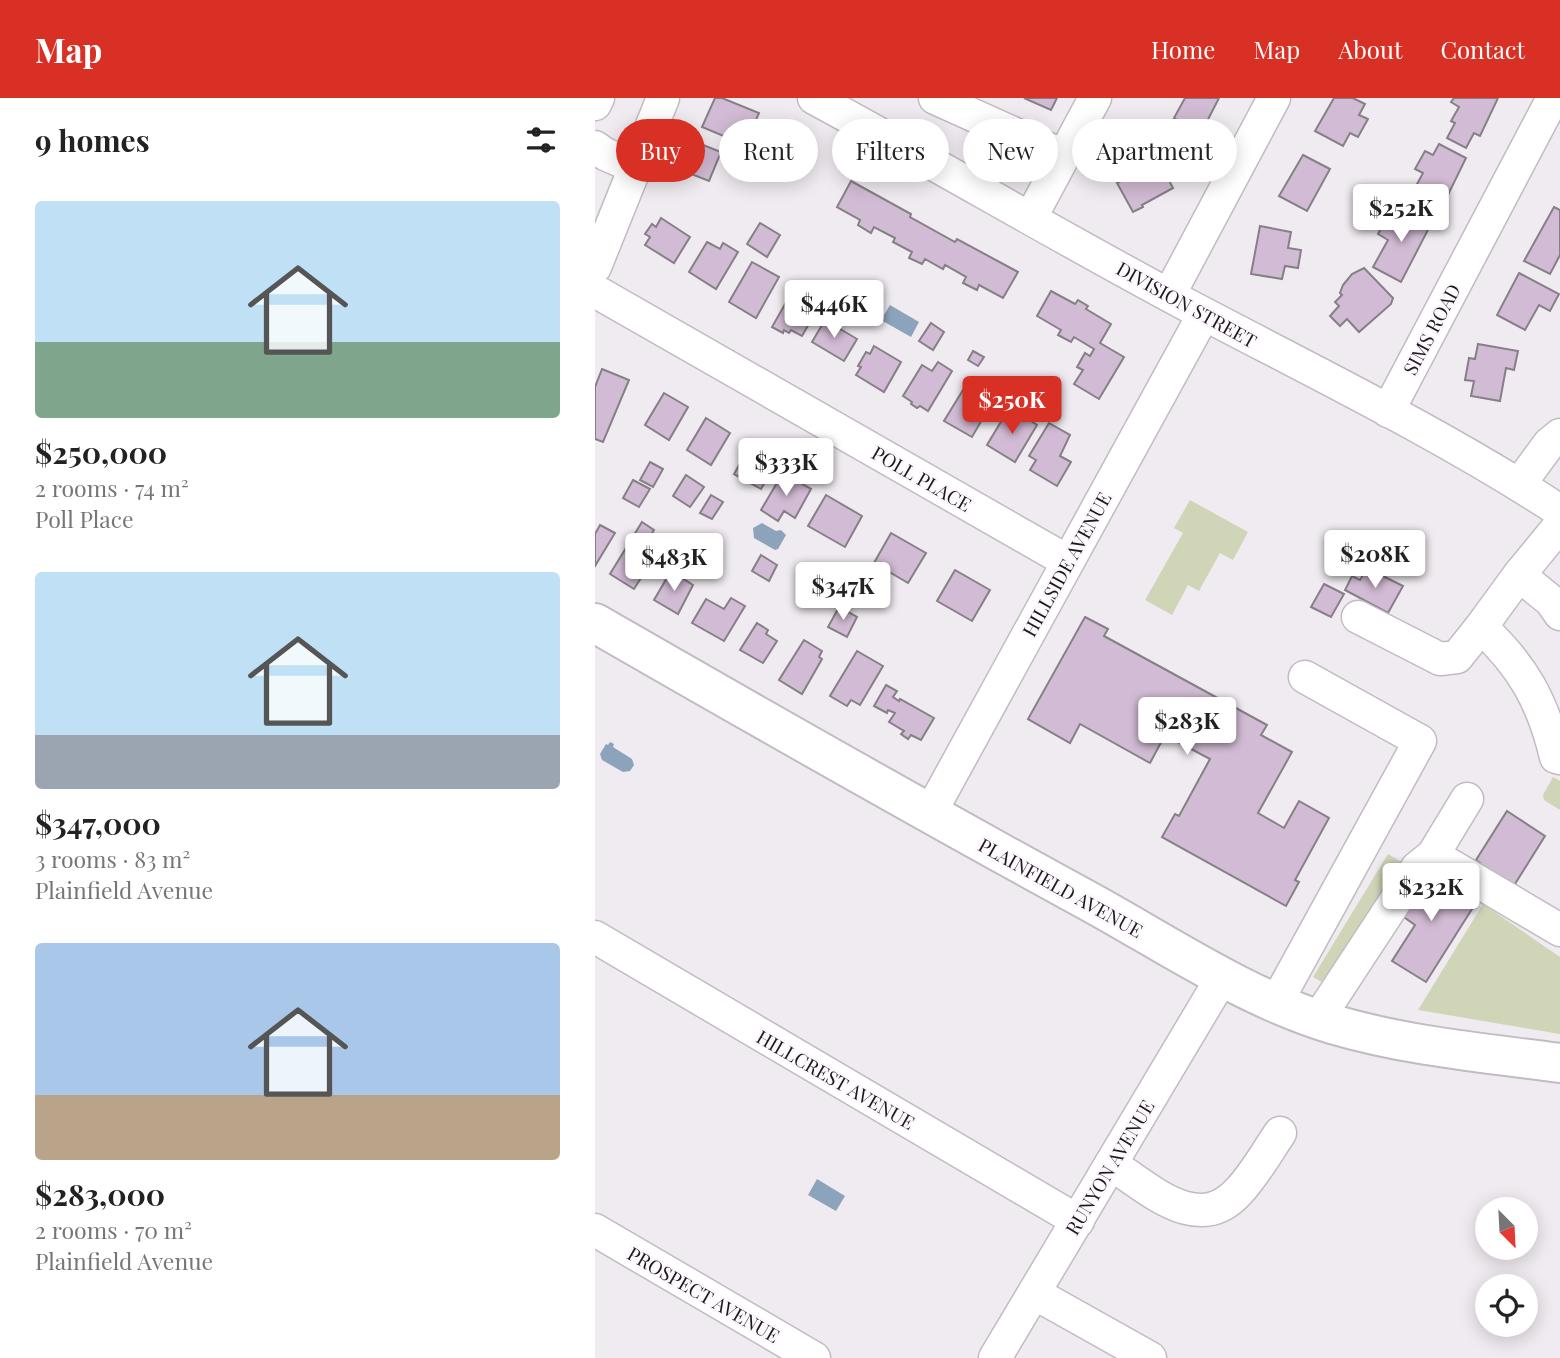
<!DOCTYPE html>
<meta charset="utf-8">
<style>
:root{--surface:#fff;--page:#f6f6f6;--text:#222;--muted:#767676;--accent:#d93025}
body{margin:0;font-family:"Playfair Display",serif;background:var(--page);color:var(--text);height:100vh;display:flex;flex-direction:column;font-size:26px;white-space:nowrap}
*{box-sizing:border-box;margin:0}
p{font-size:23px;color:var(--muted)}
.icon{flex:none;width:38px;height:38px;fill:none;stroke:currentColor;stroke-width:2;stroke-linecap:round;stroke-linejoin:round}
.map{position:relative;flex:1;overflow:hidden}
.sheet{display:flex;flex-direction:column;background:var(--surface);width:595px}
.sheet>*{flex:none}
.top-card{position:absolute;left:21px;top:21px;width:665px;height:63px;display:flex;gap:14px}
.needle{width:46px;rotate:156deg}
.buttons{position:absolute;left:880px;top:1099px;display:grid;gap:14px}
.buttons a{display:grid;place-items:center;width:63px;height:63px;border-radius:50%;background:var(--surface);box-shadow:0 4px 18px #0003;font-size:35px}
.price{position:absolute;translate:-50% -60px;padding:0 16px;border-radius:7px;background:#fff;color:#222;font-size:23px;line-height:46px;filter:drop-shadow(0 2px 4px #0008)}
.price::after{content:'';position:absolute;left:50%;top:42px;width:21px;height:16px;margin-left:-10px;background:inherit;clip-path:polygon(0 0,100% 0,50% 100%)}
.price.selected{background:var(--accent);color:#fff}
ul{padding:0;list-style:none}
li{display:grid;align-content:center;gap:14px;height:371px;padding:0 35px}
li span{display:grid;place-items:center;height:217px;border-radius:7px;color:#555}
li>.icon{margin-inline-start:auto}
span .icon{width:126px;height:126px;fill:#fffc;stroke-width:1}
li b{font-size:30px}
h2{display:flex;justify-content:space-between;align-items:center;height:84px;padding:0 35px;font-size:30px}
.tag{padding:0 24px;border-radius:32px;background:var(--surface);box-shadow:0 4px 18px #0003;font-size:24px;line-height:63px}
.tag.selected{background:var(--accent);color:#fff}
header{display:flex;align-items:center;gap:42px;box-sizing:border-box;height:98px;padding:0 35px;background:var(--accent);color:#fff}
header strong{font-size:33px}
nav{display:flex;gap:38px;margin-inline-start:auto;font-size:24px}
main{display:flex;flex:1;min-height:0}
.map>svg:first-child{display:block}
.green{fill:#d1d5b8}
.water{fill:#8ca4bb}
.building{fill:#d2bbd4;stroke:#858085;stroke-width:2}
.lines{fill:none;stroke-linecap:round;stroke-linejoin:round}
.minor-casing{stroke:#c1bcc2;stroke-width:35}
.major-casing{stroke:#c1bcc2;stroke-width:42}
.minor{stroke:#fff;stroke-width:32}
.major{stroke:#fff;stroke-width:38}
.labels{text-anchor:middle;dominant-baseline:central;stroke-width:5;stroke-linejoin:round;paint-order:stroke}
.street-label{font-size:19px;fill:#1b191b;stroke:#fdf8fe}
</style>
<header>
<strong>Map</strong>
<nav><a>Home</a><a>Map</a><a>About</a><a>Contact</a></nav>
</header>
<main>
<section class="sheet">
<h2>9 homes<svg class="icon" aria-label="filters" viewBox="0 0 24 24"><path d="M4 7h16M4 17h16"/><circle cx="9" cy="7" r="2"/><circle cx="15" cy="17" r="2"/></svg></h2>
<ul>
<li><span style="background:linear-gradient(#bfe0f5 65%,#7fa58c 0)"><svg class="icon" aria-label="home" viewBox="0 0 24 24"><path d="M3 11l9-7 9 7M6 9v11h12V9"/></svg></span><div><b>$250,000</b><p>2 rooms · 74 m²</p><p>Poll Place</p></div></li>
<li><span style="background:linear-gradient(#bfe0f5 75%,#9aa5b1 0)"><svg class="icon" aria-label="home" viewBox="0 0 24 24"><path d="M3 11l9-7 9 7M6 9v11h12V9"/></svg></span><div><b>$347,000</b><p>3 rooms · 83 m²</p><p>Plainfield Avenue</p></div></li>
<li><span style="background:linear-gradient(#a9c7e8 70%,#b9a48a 0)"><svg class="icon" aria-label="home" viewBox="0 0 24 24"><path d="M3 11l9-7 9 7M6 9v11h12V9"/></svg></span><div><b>$283,000</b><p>2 rooms · 70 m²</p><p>Plainfield Avenue</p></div></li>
</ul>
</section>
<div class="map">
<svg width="965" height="1260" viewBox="0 0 965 1260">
<rect width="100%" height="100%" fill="#f0ebf0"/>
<g class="green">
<polygon points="595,402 653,434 638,462 625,455 604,493 593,487 577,517 550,502 588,435 579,430"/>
<polygon points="958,679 965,683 965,712 949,702 948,697"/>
<polygon points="793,756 811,767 736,889 718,879"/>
<polygon points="888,806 965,859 965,936 823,912"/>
</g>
<g class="water">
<polygon points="295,207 324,224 316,239 286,222"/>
<polygon points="167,425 181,433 186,432 191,437 183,451 180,452 159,440 158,430"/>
<polygon points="15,644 19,646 18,649 37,661 39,667 35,673 28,674 7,662 5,656 11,646 13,647"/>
<polygon points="222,1081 250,1098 241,1113 213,1097"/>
</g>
<g class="building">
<polygon points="120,0 127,0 164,15 150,47 107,29"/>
<polygon points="429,0 462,0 456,12"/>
<polygon points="590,0 624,0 606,35 579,20"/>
<polygon points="739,0 758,0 770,6 764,17 773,21 763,39 755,35 748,48 720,33"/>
<polygon points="859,0 903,0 885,38 879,35 871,50 852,40 860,25 856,23 864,9 856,4"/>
<polygon points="103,45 126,54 114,83 91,74"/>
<polygon points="844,46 871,60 850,103 821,88 828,75 820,71 830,53 838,57"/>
<polygon points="708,57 735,71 712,113 684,98"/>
<polygon points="564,63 578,90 547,107 548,109 538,114 522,85"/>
<polygon points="256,83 316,116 315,119 360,144 362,141 423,174 408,200 384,187 382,192 368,185 371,179 350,167 348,171 330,161 327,166 314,160 317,154 298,144 300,140 279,129 276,135 263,127 265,122 242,109"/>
<polygon points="959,109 965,112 965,157 955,176 929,163"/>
<polygon points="810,111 836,126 806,184 778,169 793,142 783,136 792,119 802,125"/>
<polygon points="66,120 95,139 79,165 50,147 55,139 50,136 57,126 61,129"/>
<polygon points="165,125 185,137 172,159 152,146"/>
<polygon points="665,128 696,134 693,150 706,152 703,170 690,168 687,181 656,176"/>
<polygon points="112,144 125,151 128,145 143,154 121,191 94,174"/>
<polygon points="157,164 184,179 161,220 134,204"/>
<polygon points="769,170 798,200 796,206 764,234 752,221 745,228 735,218 744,208 740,204 747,197 745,195 748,187 757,176"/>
<polygon points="924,175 964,196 955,213 944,207 930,232 902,217"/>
<polygon points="456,193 480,206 483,202 493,208 491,211 516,226 505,245 529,259 504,301 479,286 488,272 482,269 490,255 495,258 499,251 479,239 476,244 463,237 466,232 442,218"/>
<polygon points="193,201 219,217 207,238 196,232 194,235 189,232 188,235 177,229"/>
<polygon points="230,222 262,241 249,263 217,244"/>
<polygon points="336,225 349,234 338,252 324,243"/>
<polygon points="883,246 923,253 919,272 911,270 905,303 876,298 879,283 870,282 874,260 880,261"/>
<polygon points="279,248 306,264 289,294 261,277 266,269 263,268 271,254 275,256"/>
<polygon points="378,253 389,259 383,268 373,262"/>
<polygon points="343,264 357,273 333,313 325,308 322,310 316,306 317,304 308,298 327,267 337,273"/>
<polygon points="7,271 34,282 8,344 0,341 0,289"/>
<polygon points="371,287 387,296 383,302 395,308 377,339 349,323"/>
<polygon points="69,295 93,309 74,342 50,327"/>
<polygon points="420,312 442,327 420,364 392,347 410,317 415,321"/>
<polygon points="111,320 135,335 116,367 92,352"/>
<polygon points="454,325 475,337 465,358 476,364 462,388 435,372 441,362 434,358"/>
<polygon points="152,353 179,369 166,391 139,376"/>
<polygon points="55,364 68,371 58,389 45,382"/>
<polygon points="91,377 109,389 95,409 78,398"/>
<polygon points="186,378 193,382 195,379 216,391 200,420 189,413 183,423 166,412"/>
<polygon points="38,382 55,391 44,409 28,400"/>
<polygon points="116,397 128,404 117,421 105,415"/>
<polygon points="231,397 267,418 250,449 213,428"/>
<polygon points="47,424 59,432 48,450 60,458 39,491 15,476"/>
<polygon points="5,427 20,435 0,468 0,436"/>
<polygon points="296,435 331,455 313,485 279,465"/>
<polygon points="166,457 182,467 174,483 157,473"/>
<polygon points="772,470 808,488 793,515 750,492 757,478 765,482"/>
<polygon points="360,472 395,492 377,523 342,503"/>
<polygon points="76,473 98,487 83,516 59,502"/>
<polygon points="729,486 749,496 736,519 716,509"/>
<polygon points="136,500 150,508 129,543 97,525 111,501 129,511"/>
<polygon points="244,509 262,519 252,539 233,529"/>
<polygon points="490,519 513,531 509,538 672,627 666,637 697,654 663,715 689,730 704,703 734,720 700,782 704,784 691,808 567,739 580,716 584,718 615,661 570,637 555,665 485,626 475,645 433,621"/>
<polygon points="162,525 173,532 171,536 182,543 168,565 145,552"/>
<polygon points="209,542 227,553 224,559 227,561 207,596 184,582"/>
<polygon points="262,553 288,568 265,607 256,602 252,608 235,598"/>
<polygon points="291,587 302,593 298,599 304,603 305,601 339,620 326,642 316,637 313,641 306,636 309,633 294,624 300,615 293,612 292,615 279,608"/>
<polygon points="912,713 950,738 915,794 880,773 885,765 881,762"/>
<polygon points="831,771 882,803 831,884 797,863 820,827 803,815"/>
</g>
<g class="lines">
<defs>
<g id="minor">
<path d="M219,0C345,68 468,141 594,208C719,274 847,336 965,413"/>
<polyline points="340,0 469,58"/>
<polyline points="0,6 3,0"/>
<polyline points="0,49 10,56 40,69"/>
<polyline points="436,119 500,0"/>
<polyline points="0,169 68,0"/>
<polyline points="0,193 472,463"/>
<polyline points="574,197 679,0"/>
<polyline points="793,313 958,0"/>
<polyline points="924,387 954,346 965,337"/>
<polyline points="924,477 965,427"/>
<path d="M965,516L956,503L924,477L886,529C928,568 948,604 961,659L965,660"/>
<polyline points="763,519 845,561 862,559 886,529"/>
<polyline points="334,717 609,216"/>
<polyline points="838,757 965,832"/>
<polyline points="0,839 483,1123"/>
<polyline points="681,905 825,643 710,579"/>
<polyline points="723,921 822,770 838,757 872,701"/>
<path d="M516,1066C554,1090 603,1139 644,1093C660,1076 672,1054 685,1035"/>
<polyline points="0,1132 219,1260"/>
<polyline points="439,1195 555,1260"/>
<polyline points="400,1260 628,878"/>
</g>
<path id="major" d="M0,525C165,620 330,714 497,805C573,847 653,901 737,926C811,948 889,955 965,965"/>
</defs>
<use href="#minor" class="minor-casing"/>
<use href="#major" class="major-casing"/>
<use href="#minor" class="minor"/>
<use href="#major" class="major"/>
</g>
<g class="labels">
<g class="street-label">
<text transform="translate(592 206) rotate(29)">DIVISION STREET</text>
<text transform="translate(836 231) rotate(-62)">SIMS ROAD</text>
<text transform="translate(327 380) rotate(30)">POLL PLACE</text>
<text transform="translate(471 466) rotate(-61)">HILLSIDE AVENUE</text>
<text transform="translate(466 789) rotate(29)">PLAINFIELD AVENUE</text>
<text transform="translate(241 981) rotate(30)">HILLCREST AVENUE</text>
<text transform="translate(514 1069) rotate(-59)">RUNYON AVENUE</text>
<text transform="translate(109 1196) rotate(30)">PROSPECT AVENUE</text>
</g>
</g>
</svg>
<div class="buttons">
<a><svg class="needle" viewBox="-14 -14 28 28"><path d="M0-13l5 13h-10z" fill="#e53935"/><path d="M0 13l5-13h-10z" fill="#767676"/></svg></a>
<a><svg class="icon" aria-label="locate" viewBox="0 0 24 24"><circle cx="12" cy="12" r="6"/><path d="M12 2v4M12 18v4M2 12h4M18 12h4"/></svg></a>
</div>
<b class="price" style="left:806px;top:146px">$252K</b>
<b class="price" style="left:239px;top:242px">$446K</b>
<b class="price selected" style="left:417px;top:338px">$250K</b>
<b class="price" style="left:191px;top:400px">$333K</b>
<b class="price" style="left:780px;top:492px">$208K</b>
<b class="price" style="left:79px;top:495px">$483K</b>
<b class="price" style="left:248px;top:524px">$347K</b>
<b class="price" style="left:592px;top:659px">$283K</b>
<b class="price" style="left:836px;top:825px">$232K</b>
<div class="top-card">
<a class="tag selected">Buy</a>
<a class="tag">Rent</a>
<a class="tag">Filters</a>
<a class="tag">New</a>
<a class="tag">Apartment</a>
</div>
</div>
</main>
